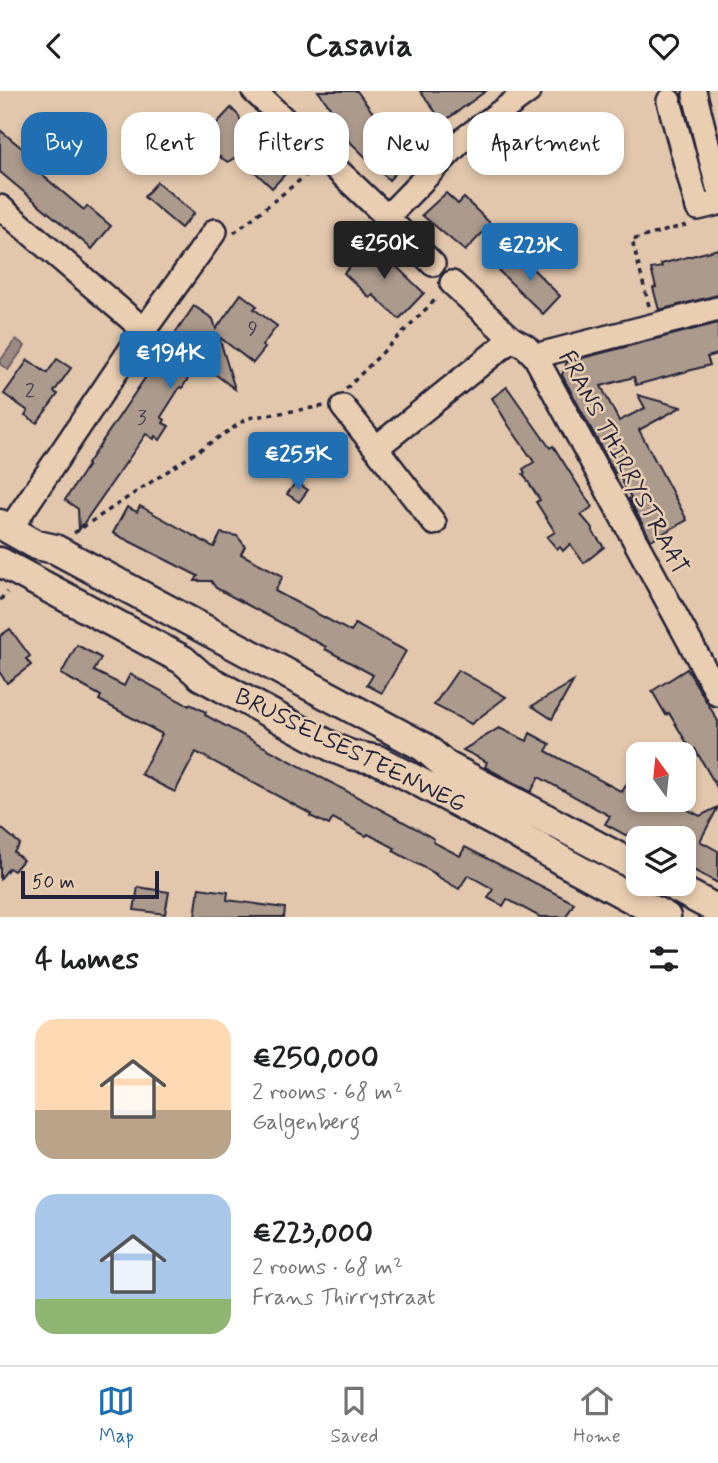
<!DOCTYPE html>
<meta charset="utf-8">
<style>
:root{--surface:#fff;--page:#f6f6f6;--text:#202124;--muted:#757577;--line:#e0e0e0;--accent:#1f6fb2}
body{margin:0;font-family:Mynerve,sans-serif;background:var(--page);color:var(--text);height:100vh;display:flex;flex-direction:column;font-size:26px;white-space:nowrap}
*{box-sizing:border-box;margin:0}
p{font-size:23px;color:var(--muted)}
.icon{flex:none;width:38px;height:38px;fill:none;stroke:currentColor;stroke-width:2;stroke-linecap:round;stroke-linejoin:round}
.map{position:relative;height:826px;overflow:hidden}
.sheet{display:flex;flex-direction:column;background:var(--surface);flex:1}
.sheet>*{flex:none}
.guide{position:absolute;left:21px;top:21px;width:677px;height:63px;display:flex;gap:14px}
.needle{width:46px;rotate:345deg}
.controls{position:absolute;left:626px;top:651px;display:grid;gap:14px}
.controls a{display:grid;place-items:center;width:70px;height:70px;border-radius:14px;background:var(--surface);box-shadow:0 4px 10px #0003;font-size:35px}
.scale{position:absolute;left:21px;bottom:18px;width:138px;box-sizing:border-box;padding-left:7px;border:4px solid #22223b;border-top:0;font-size:19px;line-height:24px;white-space:nowrap;color:#22223b;-webkit-text-stroke:5px #eaceb1;paint-order:stroke}
.price{position:absolute;translate:-50% -60px;padding:0 16px;border-radius:7px;background:var(--accent);color:#fff;font-size:23px;line-height:46px;filter:drop-shadow(0 2px 4px #0008)}
.price::after{content:'';position:absolute;left:50%;top:42px;width:21px;height:16px;margin-left:-10px;background:inherit;clip-path:polygon(0 0,100% 0,50% 100%)}
.price.active{background:#222;color:#fff}
ul{padding:0;list-style:none}
li{display:flex;align-items:center;gap:21px;height:175px;padding:0 35px}
li span{display:grid;place-items:center;flex:none;width:196px;height:140px;border-radius:21px;color:#555}
li>.icon{margin-inline-start:auto}
span .icon{width:84px;height:84px;fill:#fffc;stroke-width:1}
li b{font-size:30px}
h2{display:flex;justify-content:space-between;align-items:center;height:84px;padding:0 35px;font-size:30px}
.tag{padding:0 24px;border-radius:21px;background:var(--surface);box-shadow:0 4px 10px #0003;font-size:24px;line-height:63px}
.tag.active{background:var(--accent);color:#fff}
header{display:flex;justify-content:space-between;align-items:center;height:91px;padding:0 35px;background:var(--surface);font-size:32px;font-weight:800}
.dock{display:flex;justify-content:space-around;align-items:center;height:98px;border-top:2px solid var(--line);background:var(--surface);font-size:19px;color:var(--muted)}
.dock a{display:grid;justify-items:center;gap:4px}
.dock .active{color:var(--accent)}
.map>svg:first-child{display:block}
.water{fill:#9b8982;stroke:#6b6066;stroke-width:2}
.building{fill:#ac9a8c;stroke:#22223b;stroke-width:2}
.lines{fill:none;stroke-linecap:round;stroke-linejoin:round}
.minor-casing{stroke:#22223b;stroke-width:28}
.tertiary-casing{stroke:#22223b;stroke-width:33}
.path{stroke:#22223b;stroke-width:3.5;stroke-dasharray:5 5;stroke-linecap:butt}
.minor{stroke:#eaceb1;stroke-width:23}
.tertiary{stroke:#eaceb1;stroke-width:28}
.labels{text-anchor:middle;dominant-baseline:central;stroke-width:5;stroke-linejoin:round;paint-order:stroke}
.number-label{font-size:21px;fill:#44404f}
.street-label{font-size:24px;fill:#22223b;stroke:#eaceb1}
</style>
<header><svg class="icon" aria-label="back" viewBox="0 0 24 24"><path d="M15 5l-7 7 7 7"/></svg>Casavia<svg class="icon" aria-label="heart" viewBox="0 0 24 24"><path d="M12 20l-8-8c-3-5 5-10 8-4 3-6 11-1 8 4z"/></svg></header>
<div class="map">
<svg width="718" height="826" viewBox="0 0 718 826">
<rect width="100%" height="100%" fill="#e2c7ac"/>
<filter id="ink" filterUnits="userSpaceOnUse"><feTurbulence type="fractalNoise" baseFrequency=".0143" numOctaves="2"/><feDisplacementMap in="SourceGraphic" scale="14" xChannelSelector="R" yChannelSelector="G"/><feConvolveMatrix kernelMatrix="1 2 1 2 8 2 1 2 1" color-interpolation-filters="sRGB"/></filter>
<g filter="url(#ink)">
<polygon class="water" points="16,248 25,255 8,279 0,273 0,270"/>
<g class="building">
<polygon points="318,0 357,0 376,26 379,22 418,58 389,89 341,42 346,38"/>
<polygon points="420,0 486,0 443,31"/>
<polygon points="231,17 239,25 241,32 252,35 253,80 237,65 228,71 215,63 210,54 203,47"/>
<polygon points="0,39 40,72 35,78 84,119 87,115 111,135 92,158 0,81"/>
<polygon points="273,58 293,75 272,97 254,80"/>
<polygon points="157,91 194,122 181,137 144,106"/>
<polygon points="446,102 458,113 464,107 491,133 465,160 422,124"/>
<polygon points="372,152 424,202 399,228 373,204 370,207 344,182"/>
<polygon points="718,158 718,204 659,219 653,197 656,196 651,178 662,176 661,173"/>
<polygon points="517,162 560,205 543,223 499,180"/>
<polygon points="241,203 257,215 254,218 277,235 262,255 265,257 253,272 219,246 235,298 199,271 182,297 180,296 161,326 165,329 163,332 169,335 160,349 155,345 154,348 146,343 79,439 78,418 65,409 88,374 87,373 174,244 194,215 213,228 216,238"/>
<polygon points="718,232 718,263 707,266 710,274 636,294 634,286 601,295 619,330 645,317 638,304 681,316 639,339 687,429 651,449 629,408 631,407 617,381 615,382 562,284 567,271"/>
<polygon points="57,268 71,277 54,301 58,303 37,332 25,324 28,320 4,303 28,269 47,282"/>
<polygon points="507,296 550,357 553,355 592,416 581,424 593,438 593,441 604,456 584,472 570,453 563,460 560,456 557,458 547,446 555,441 536,411 540,409 523,383 525,382 523,378 534,371 509,335 492,307"/>
<polygon points="296,391 308,399 299,411 287,403"/>
<polygon points="140,415 214,456 221,442 237,445 245,455 241,463 283,485 275,500 351,541 355,533 406,560 382,602 367,594 373,584 325,558 326,556 216,497 211,490 195,490 198,485 113,442 127,416 137,421"/>
<polygon points="10,538 30,565 26,568 31,574 7,592 0,582 0,545"/>
<polygon points="77,554 101,567 94,580 124,595 130,583 189,615 190,613 206,621 205,624 419,739 434,748 433,751 460,765 465,756 574,812 566,826 540,826 507,808 503,815 488,807 493,798 468,784 459,798 435,784 436,783 393,760 395,757 368,743 366,745 333,727 329,734 310,725 311,723 196,661 175,701 161,694 141,683 162,643 99,609 101,605 61,583"/>
<polygon points="687,578 718,630 718,698 695,658 691,659 669,622 666,624 652,600"/>
<polygon points="458,579 506,606 471,633 434,614"/>
<polygon points="573,591 552,628 532,615"/>
<polygon points="499,637 527,650 530,642 550,653 546,660 622,701 639,671 639,709 669,709 700,725 718,716 700,750 718,760 718,792 686,775 684,778 684,747 635,747 628,743 627,745 605,733 610,725 539,686 531,701 485,676 487,671 463,659"/>
<polygon points="0,736 20,753 14,761 23,769 14,780 9,777 0,788"/>
<polygon points="138,796 169,801 165,823 134,819"/>
<polygon points="199,797 228,801 227,809 285,817 284,826 195,826"/>
</g>
<g class="lines">
<defs>
<g id="minor">
<polyline points="254,0 387,126 433,173"/>
<polyline points="695,4 718,96"/>
<polyline points="669,10 698,117 718,112"/>
<polyline points="0,116 144,239"/>
<polyline points="387,126 461,50 529,0"/>
<polyline points="452,192 512,248 525,255 535,265 718,603"/>
<polyline points="535,265 718,218"/>
<polyline points="343,316 376,357 512,248"/>
<polyline points="376,357 434,432"/>
<polyline points="10,438 144,239 215,140"/>
</g>
<g id="tertiary">
<polyline points="0,433 37,454 55,458 424,656 445,674 639,777"/>
<polyline points="0,471 183,569 201,585 336,658 351,664 378,669 515,742 566,772 666,826"/>
<polyline points="669,793 718,819"/>
</g>
</defs>
<use href="#minor" class="minor-casing"/>
<use href="#tertiary" class="tertiary-casing"/>
<g class="path">
<polyline points="234,142 310,81"/>
<polyline points="649,215 632,149 686,134"/>
<polyline points="346,298 438,206"/>
<polyline points="74,442 248,327 325,315"/>
<polyline points="0,509 7,501"/>
</g>
<use href="#minor" class="minor"/>
<use href="#tertiary" class="tertiary"/>
</g>
</g>
<g class="labels">
<g class="number-label">
<text x="253" y="238">9</text>
<text x="30" y="300">2</text>
<text x="142" y="327">3</text>
</g>
<g class="street-label">
<text transform="translate(623 372) rotate(62)">FRANS THIRRYSTRAAT</text>
<text transform="translate(350 660) rotate(26)">BRUSSELSESTEENWEG</text>
</g>
</g>
</svg>
<div class="controls">
<a><svg class="needle" viewBox="-14 -14 28 28"><path d="M0-13l5 13h-10z" fill="#e53935"/><path d="M0 13l5-13h-10z" fill="#757577"/></svg></a>
<a><svg class="icon" aria-label="layers" viewBox="0 0 24 24"><path d="M12 4l9 5-9 5-9-5zM3 14l9 5 9-5"/></svg></a>
</div>
<div class="scale">50 m</div>
<b class="price active" style="left:384px;top:190px">€250K</b>
<b class="price" style="left:530px;top:192px">€223K</b>
<b class="price" style="left:170px;top:300px">€194K</b>
<b class="price" style="left:298px;top:401px">€255K</b>
<div class="guide">
<a class="tag active">Buy</a>
<a class="tag">Rent</a>
<a class="tag">Filters</a>
<a class="tag">New</a>
<a class="tag">Apartment</a>
</div>
</div>
<section class="sheet">
<h2>4 homes<svg class="icon" aria-label="filters" viewBox="0 0 24 24"><path d="M4 7h16M4 17h16"/><circle cx="9" cy="7" r="2"/><circle cx="15" cy="17" r="2"/></svg></h2>
<ul>
<li><span style="background:linear-gradient(#ffd9b3 65%,#b9a48a 0)"><svg class="icon" aria-label="home" viewBox="0 0 24 24"><path d="M3 11l9-7 9 7M6 9v11h12V9"/></svg></span><div><b>€250,000</b><p>2 rooms · 68 m²</p><p>Galgenberg</p></div></li>
<li><span style="background:linear-gradient(#a9c7e8 75%,#8fb573 0)"><svg class="icon" aria-label="home" viewBox="0 0 24 24"><path d="M3 11l9-7 9 7M6 9v11h12V9"/></svg></span><div><b>€223,000</b><p>2 rooms · 68 m²</p><p>Frans Thirrystraat</p></div></li>
</ul>
</section>
<nav class="dock">
<a class="active"><svg class="icon" aria-label="map" viewBox="0 0 24 24"><path d="M3 6l6-2 6 2 6-2v14l-6 2-6-2-6 2zM9 4v14M15 6v14"/></svg>Map</a>
<a><svg class="icon" aria-label="saved" viewBox="0 0 24 24"><path d="M7 4h10v16l-5-4-5 4z"/></svg>Saved</a>
<a><svg class="icon" aria-label="home" viewBox="0 0 24 24"><path d="M3 11l9-7 9 7M6 9v11h12V9"/></svg>Home</a>
</nav>
